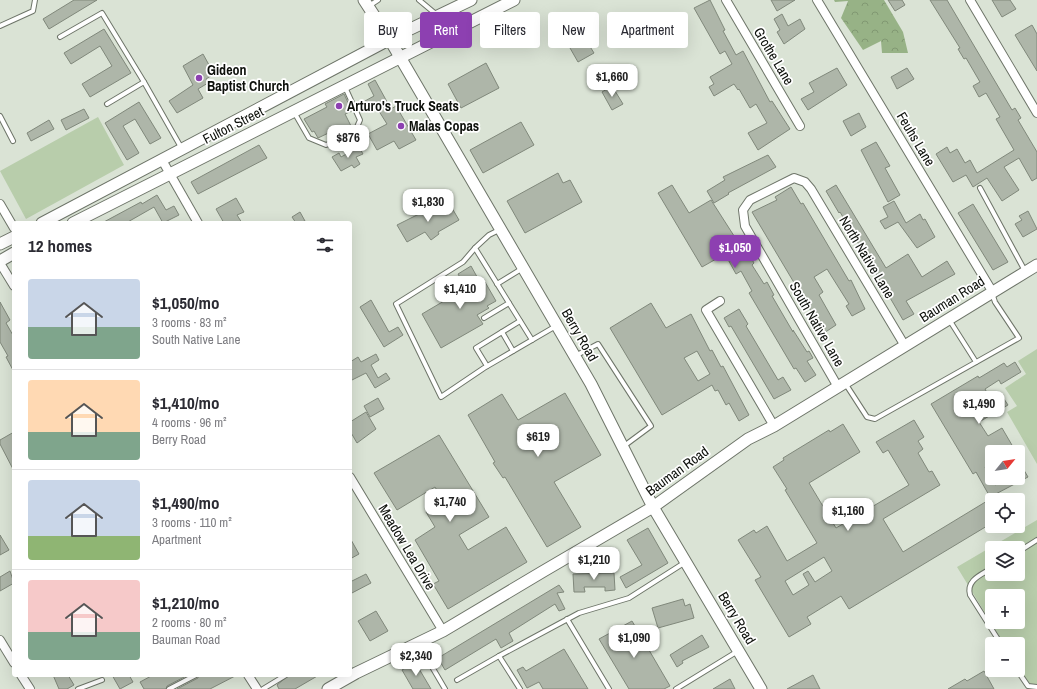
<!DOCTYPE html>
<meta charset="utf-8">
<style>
:root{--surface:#fff;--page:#f2f2f3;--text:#2b2b33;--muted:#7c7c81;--line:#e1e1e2;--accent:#8d40b1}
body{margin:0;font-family:"Archivo Narrow",sans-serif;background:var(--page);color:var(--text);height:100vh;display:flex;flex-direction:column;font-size:15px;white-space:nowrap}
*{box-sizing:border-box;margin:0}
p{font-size:13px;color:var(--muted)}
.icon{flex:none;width:22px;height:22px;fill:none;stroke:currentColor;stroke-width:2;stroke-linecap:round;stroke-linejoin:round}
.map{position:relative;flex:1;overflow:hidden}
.side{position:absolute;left:12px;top:221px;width:340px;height:456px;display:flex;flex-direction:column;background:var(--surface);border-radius:4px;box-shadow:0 4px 16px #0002}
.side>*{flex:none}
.banner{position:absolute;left:364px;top:12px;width:380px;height:36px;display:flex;gap:8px}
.needle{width:26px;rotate:60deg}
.fabs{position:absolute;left:985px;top:445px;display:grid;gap:8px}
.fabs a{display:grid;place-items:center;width:40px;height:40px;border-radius:4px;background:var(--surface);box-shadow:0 4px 16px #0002;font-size:20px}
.price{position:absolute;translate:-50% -34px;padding:0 9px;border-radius:8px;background:#fff;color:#222;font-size:13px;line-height:26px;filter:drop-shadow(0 1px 2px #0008)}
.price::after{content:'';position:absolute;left:50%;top:24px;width:12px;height:9px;margin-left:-6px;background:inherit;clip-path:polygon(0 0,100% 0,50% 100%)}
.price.selected{background:var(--accent);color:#fff}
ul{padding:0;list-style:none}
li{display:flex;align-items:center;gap:12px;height:100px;padding:0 16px}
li+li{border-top:1px solid var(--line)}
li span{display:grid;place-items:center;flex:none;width:112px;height:80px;border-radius:4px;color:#555}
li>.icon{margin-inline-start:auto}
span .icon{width:48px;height:48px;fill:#fffc;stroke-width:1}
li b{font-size:17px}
h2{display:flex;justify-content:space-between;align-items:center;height:48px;padding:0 16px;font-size:17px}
.tag{padding:0 14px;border-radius:4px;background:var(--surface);box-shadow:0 4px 16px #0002;font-size:14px;line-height:36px}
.tag.selected{background:var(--accent);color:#fff}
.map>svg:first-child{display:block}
.green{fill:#b8cdab;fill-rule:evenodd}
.forest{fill:url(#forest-crowns)}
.building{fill:#aeb6a9;stroke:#80887b;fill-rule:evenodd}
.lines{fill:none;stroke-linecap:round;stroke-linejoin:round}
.lane-casing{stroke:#6e7569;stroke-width:6}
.street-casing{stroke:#6e7569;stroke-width:10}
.secondary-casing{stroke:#6e7569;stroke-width:13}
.lane{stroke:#fff;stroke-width:4}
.street{stroke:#fff;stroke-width:8}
.secondary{stroke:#fff;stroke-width:11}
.poi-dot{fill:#8d40b1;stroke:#fff;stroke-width:1.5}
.labels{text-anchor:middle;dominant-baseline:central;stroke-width:3.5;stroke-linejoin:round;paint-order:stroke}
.street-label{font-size:14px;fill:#0d100b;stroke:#fff}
.poi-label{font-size:14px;font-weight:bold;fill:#0d100b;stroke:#fff;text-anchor:start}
</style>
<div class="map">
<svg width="1037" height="689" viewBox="0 0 1037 689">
<defs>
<pattern id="forest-crowns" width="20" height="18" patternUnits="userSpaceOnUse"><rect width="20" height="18" fill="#97b286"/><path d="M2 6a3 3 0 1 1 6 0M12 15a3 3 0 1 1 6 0" fill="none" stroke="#819872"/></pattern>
</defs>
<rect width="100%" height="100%" fill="#dae3d5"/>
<g class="green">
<polygon points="98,117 124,165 26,219 0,171"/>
<polygon points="1037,349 1037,464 1007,412 1017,406 1005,388 1026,374 1018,361"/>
<path d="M1037,520V689H1031L1018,667V644H1004L957,567ZM992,548H1018V574H992ZM992,596H1018V622H992Z"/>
</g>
<polygon class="forest" points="834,0 884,0 903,32 908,53 882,53 881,41 863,50 841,18 848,1 835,2"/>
<g class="building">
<polygon points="74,0 97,0 49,29 43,19"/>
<polygon points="710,0 725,30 723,31 736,55 743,51 770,102 772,101 790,129 758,150 748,133 767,123 756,104 750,108 739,89 738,90 734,84 714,96 709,87 714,84 710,77 732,64 725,51 720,54 694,8"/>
<polygon points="771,0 795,0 777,11"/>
<polygon points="888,0 902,0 905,5 895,11"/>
<polygon points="930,0 947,0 1012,110 1015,108 1021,118 1018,120 1037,152 1037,178 1032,181 1019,158 1004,167 1019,190 1002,201 987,178 973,187 966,175 953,182 936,154 947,147 950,153 957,149 965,163 970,160 977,173 1014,150 996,119 1000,117 986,93 979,97 973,86 980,82 966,58 964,59 958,49 960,48"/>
<polygon points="992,0 1010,0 1016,9 1002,17"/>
<polygon points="782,14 788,26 800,19 805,29 784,44 777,32 780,30 774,19"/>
<polygon points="1032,25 1037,34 1037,71 1015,35"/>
<polygon points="104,29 131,73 90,97 82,84 112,66 100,46 71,64 64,53"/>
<polygon points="581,32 594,53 578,62 566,41"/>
<polygon points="203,54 214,74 206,79 208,83 198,89 203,98 177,113 169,101 193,85 183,66"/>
<polygon points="486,63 499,88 461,108 448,84"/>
<polygon points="837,68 847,85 808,110 801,99 814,92 809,83"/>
<polygon points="907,68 914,79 897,89 891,77"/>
<polygon points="375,80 391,109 396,106 416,140 399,149 394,141 377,150 368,134 387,124 377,108 371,112 365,101 374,96 368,84"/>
<polygon points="612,86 623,104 612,110 602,92"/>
<polygon points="344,94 352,111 345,114 352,128 342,134 339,128 318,138 314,131 312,132 304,119 327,107 325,104"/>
<polygon points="139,102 161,138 150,144 135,119 123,126 139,153 127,160 105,123"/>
<polygon points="84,109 89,118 66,130 61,120"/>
<polygon points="859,113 866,127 851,136 843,121"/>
<polygon points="49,120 54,129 31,141 27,133"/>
<polygon points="521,122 534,145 483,173 470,150"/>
<polygon points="876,142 890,166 885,168 900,195 888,202 861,150"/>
<polygon points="259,145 267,158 198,194 191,182"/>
<polygon points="359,147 363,154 356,157 360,164 354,168 352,165 341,171 332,157 339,153 341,157"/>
<polygon points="768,155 776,167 728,193 729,194 714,203 707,191 725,180 723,177"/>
<polygon points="558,173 563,183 570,180 582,202 525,233 507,201"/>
<polygon points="672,185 689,213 711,200 745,253 747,251 754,263 752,265 764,284 767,282 774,295 772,296 793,332 793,330 807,352 809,351 813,358 807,361 816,375 805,382 796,368 794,369 749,293 752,291 741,271 736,274 725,254 702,267 658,193"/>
<polygon points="836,185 886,268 908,254 922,277 947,261 955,274 906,301 914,314 903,320 840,212 839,213 826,191"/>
<polygon points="791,187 801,204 803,203 849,281 851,280 865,309 852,316 846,306 849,304 827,269 814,277 823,292 819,295 836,325 824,333 752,212 777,200 775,197"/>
<polygon points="157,195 166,210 174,206 179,215 163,223 154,207 126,223 102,223 141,202 142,204"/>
<polygon points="236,198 244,212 237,215 242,223 224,223 216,209"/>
<polygon points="894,201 906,223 920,214 923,220 925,219 935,237 917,248 898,222 885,229 880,221 888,217 883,207"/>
<polygon points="449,203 459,220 438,232 439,234 431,240 425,232 407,242 397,225 427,210 429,215"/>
<polygon points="973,204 1008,262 993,270 958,213"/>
<polygon points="1028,211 1037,229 1023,237 1015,224 1022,220 1019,216"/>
<polygon points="300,212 305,221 296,223 292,217"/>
<polygon points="471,266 481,284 485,282 496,301 487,306 489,308 477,315 483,324 441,348 422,314 466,288 458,274"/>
<polygon points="371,300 389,332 398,327 403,335 384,347 360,307"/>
<polygon points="0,302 10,320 6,323 14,337 14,372 6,357 8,356 0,342"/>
<path d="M651,303L666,328L691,314L710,351L712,350L721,367L723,366L749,415L739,421L729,403L726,405L718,390L715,391L712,385L662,415L610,328ZM697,351L710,374L698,381L684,358Z"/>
<polygon points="739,309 748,324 746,326 778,380 783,377 791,390 774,399 731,326 729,327 724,318"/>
<polygon points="376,354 379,360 371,365 378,378 386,373 390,379 375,388 366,373 350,381 350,362 358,357 361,362"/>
<polygon points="1015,362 1021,372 1001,384 999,380 985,389 992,402 1002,396 1008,405 979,422 988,436 1002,428 1016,452 992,452 992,462 985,467 995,485 1008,478 1018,478 1018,460 1028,477 990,497 976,472 973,474 931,404 978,376 979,378 1004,363 1007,367"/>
<polygon points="565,393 601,455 554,482 581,527 547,547 505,477 503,478 493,463 495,462 468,415 502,394 518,420"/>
<polygon points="378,398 384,409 370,417 364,406"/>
<polygon points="366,412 376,429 357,443 350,431 350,422"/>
<path d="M914,420L924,437L918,441L923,449L918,453L929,472L932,471L940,485L883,519L903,552L992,498V523L849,609L841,596L807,617L811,624L789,637L755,580L761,577L738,540L754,530L756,533L767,526L787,561L817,543L785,490L787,489L773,467L784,460L783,458L829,430L830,432L843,424L860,452L809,483L836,528L909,485L888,450L883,453L876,442ZM824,557L832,571L815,582L808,571L803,574L809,585L793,595L785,581Z"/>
<polygon points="14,432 14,471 0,444 0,440"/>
<polygon points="439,435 489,517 459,535 468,550 506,527 527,562 448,609 433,584 439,581 415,540 435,527 426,512 444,502 435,487 397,510 374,473"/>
<polygon points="648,528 668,563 626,588 620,577 642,565 627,540"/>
<polygon points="0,535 9,550 0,555"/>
<polygon points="350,538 359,554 350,559"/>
<polygon points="10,571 14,583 0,591 0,577"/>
<polygon points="614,573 615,590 605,591 605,587 584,587 585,592 574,592 573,574"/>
<polygon points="366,574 371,583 350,594 350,582"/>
<polygon points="559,585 564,592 557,593 565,609 559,611 555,604 509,633 513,641 501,648 496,639 445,670 438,658"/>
<polygon points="683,599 685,606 690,604 694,618 658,628 652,608"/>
<polygon points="376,611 388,631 370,641 358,621"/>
<polygon points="632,621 670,686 664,689 629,689 599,639"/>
<polygon points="702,635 709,647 682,661 683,663 677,667 670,655"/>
<polygon points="564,649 588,689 543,689 539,682 527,688 517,670 523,667 526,671"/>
<polygon points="415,662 431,689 413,689 402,670"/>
<polygon points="984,671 994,689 948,689 965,679 967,681"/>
<polygon points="53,675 68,675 74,685 67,689 59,689"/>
<polygon points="112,675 129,675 133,682 120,689"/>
<polygon points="153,675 188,675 167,686 166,689 144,689 140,682"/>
<polygon points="199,675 237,675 210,689 177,689 198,678"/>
<polygon points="289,675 319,675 295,689 279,689 277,685"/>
<polygon points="813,675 820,689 787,689"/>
<polygon points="730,679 735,689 713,689"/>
</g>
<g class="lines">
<defs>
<g id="lane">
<polyline points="419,0 437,15"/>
<polyline points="369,6 378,0"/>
<polyline points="0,26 33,11 35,0"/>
<polyline points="60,37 102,13 144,82"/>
<polyline points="107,104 144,82 182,149"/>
<polyline points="294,112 309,138 326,145 354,134 360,120 345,87"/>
<polyline points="0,116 13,141"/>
<polyline points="980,188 1025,271"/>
<polyline points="475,248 463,262 396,304 441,397 484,368 556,326"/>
<polyline points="497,284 523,268"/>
<polyline points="509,303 532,340"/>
<polyline points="484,318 509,303 475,248 489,235 499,230"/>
<polyline points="950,321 976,362"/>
<polyline points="502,332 513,351"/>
<polyline points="575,356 598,344 651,426 624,446"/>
<polyline points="487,366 476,348 520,321"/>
<polyline points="845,383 867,417 875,419 1019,338 995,302 992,293"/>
<polyline points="1018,552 1037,540"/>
<path d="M992,568C981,575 966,580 970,595L1001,644"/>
<polyline points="567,619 609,689"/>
<polyline points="418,643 445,689"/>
<polyline points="1017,670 1028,686 1037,687"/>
<polyline points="457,680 499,656"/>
<polyline points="78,689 102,680"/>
<polyline points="169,689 196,675"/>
<polyline points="263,689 286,675"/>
<polyline points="520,689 499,656 579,613 629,598 684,563"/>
<polyline points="676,689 738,651"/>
</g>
<g id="street">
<polyline points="726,0 800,126"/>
<polyline points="817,0 992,291"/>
<polyline points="970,0 1037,113"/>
<polyline points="162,160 198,223"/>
<polyline points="0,204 14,228"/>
<polyline points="0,263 14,286"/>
<polyline points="720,301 706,310 774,426"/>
<polyline points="838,387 745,226 743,210 750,200 794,178 805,182 811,189 905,346"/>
<polyline points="350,477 443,631"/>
<polyline points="0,640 14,663"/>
<polyline points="21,675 30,689"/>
<polyline points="248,675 257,689"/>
</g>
<g id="secondary">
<polyline points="364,0 390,40 591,384 653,507 761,689"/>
<polyline points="42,223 398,35 471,0"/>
<polyline points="73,223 514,0"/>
<polyline points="0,244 14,237"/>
<polyline points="0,261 14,253"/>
<polyline points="328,689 356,673 443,631 542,572 653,507 748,439 774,426 1037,265"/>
</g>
</defs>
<use href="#lane" class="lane-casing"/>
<use href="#street" class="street-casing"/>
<use href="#secondary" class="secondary-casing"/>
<use href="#lane" class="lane"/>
<use href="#street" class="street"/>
<use href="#secondary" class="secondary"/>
</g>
<g class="poi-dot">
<circle cx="199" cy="78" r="4"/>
<circle cx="339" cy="106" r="4"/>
<circle cx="401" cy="126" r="4"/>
</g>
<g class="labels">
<g class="street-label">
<text transform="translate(774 56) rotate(59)">Grothe Lane</text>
<text transform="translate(233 125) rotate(-27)">Fulton Street</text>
<text transform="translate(916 139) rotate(59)">Feuhs Lane</text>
<text transform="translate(867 257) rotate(59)">North Native Lane</text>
<text transform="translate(952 299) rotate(-32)">Bauman Road</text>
<text transform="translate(817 324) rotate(60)">South Native Lane</text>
<text transform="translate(580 335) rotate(60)">Berry Road</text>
<text transform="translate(677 471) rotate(-36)">Bauman Road</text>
<text transform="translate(407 547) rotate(59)">Meadow Lea Drive</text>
<text transform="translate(737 618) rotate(59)">Berry Road</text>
</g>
<g class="poi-label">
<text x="207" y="70">Gideon<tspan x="207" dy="16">Baptist Church</tspan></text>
<text x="347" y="106">Arturo's Truck Seats</text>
<text x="409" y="126">Malas Copas</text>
</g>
</g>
</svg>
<div class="fabs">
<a><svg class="needle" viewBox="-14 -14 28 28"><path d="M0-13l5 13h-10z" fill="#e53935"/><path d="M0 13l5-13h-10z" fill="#7c7c81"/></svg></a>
<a><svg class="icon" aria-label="locate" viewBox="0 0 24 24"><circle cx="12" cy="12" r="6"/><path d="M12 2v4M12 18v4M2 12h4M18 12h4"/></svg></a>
<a><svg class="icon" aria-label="layers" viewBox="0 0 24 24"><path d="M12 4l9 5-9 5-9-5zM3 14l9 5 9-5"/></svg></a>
<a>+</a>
<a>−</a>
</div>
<b class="price" style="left:612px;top:98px">$1,660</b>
<b class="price" style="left:348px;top:159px">$876</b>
<b class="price" style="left:428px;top:223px">$1,830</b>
<b class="price selected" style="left:735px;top:269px">$1,050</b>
<b class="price" style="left:460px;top:310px">$1,410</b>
<b class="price" style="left:979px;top:425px">$1,490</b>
<b class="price" style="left:538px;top:458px">$619</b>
<b class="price" style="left:450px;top:523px">$1,740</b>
<b class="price" style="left:848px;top:532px">$1,160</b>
<b class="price" style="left:594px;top:581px">$1,210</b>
<b class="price" style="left:634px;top:659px">$1,090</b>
<b class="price" style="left:416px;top:677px">$2,340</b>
<div class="banner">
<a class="tag">Buy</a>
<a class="tag selected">Rent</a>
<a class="tag">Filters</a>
<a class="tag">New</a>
<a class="tag">Apartment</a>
</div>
<section class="side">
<h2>12 homes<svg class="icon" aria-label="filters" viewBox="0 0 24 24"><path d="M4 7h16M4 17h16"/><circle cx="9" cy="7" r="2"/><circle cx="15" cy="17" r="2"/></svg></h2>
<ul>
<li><span style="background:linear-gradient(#c9d6e8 60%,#7fa58c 0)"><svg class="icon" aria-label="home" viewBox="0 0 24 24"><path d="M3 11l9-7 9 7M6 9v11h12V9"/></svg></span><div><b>$1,050/mo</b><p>3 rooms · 83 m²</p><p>South Native Lane</p></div></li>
<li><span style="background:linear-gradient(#ffd9b3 65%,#7fa58c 0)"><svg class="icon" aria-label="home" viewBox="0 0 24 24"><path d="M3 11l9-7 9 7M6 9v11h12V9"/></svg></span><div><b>$1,410/mo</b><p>4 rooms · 96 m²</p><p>Berry Road</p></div></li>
<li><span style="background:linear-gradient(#c9d6e8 70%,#8fb573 0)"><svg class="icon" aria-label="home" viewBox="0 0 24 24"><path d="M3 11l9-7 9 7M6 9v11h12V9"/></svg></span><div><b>$1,490/mo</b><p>3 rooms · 110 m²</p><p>Apartment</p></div></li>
<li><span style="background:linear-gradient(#f6c9c9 65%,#7fa58c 0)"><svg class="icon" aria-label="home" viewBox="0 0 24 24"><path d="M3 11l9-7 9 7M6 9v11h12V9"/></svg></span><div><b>$1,210/mo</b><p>2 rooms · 80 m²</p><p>Bauman Road</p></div></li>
</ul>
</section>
</div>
